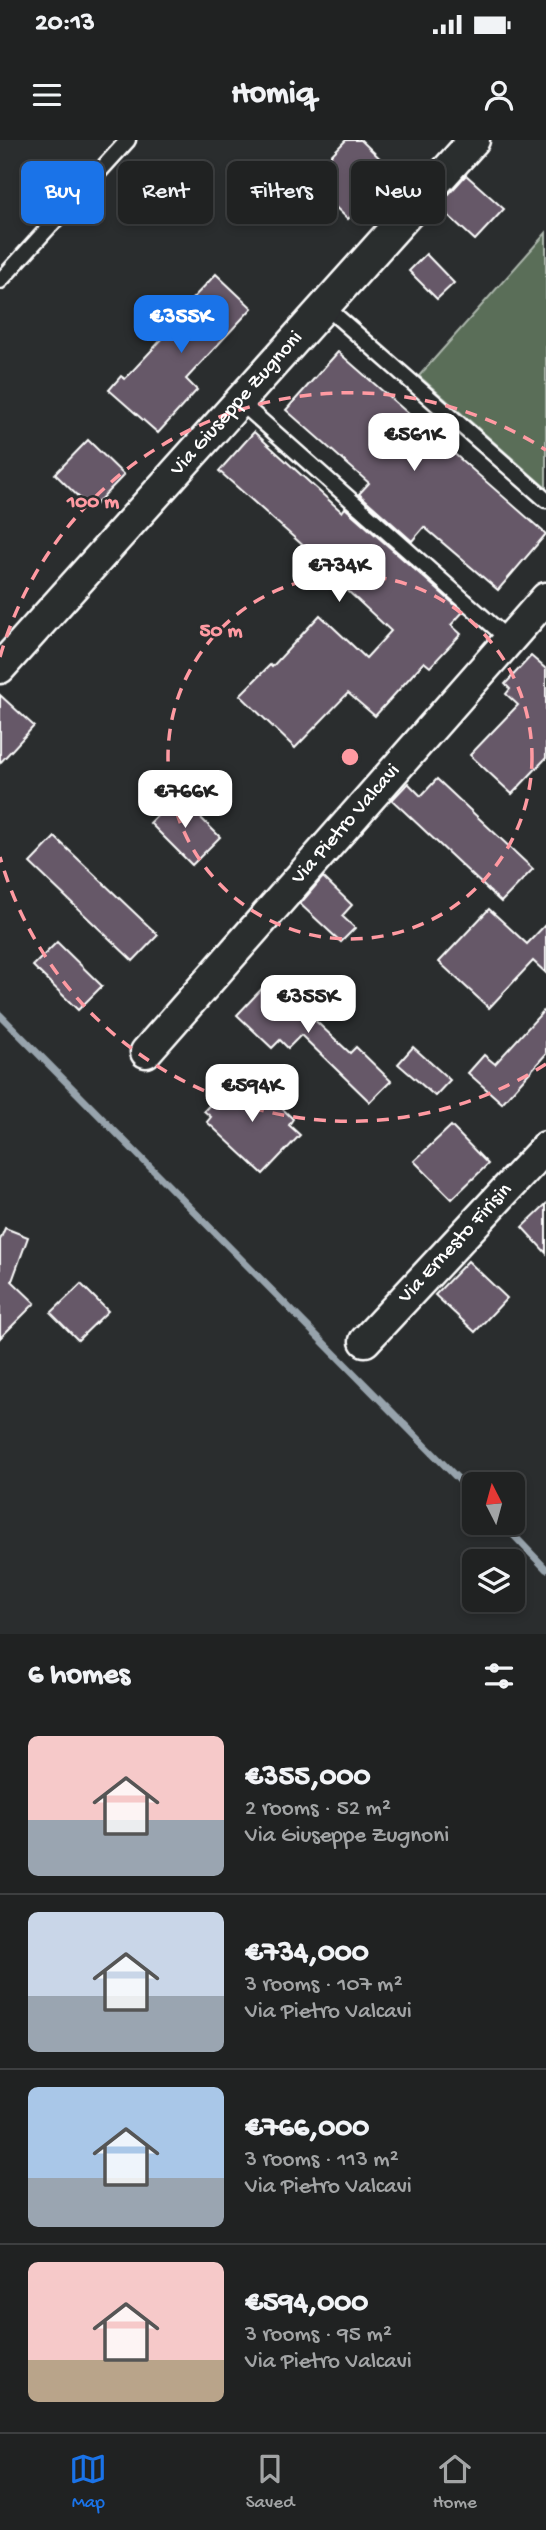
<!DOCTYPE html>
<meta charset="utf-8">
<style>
:root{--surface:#202222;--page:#2d2f2f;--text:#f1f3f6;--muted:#a2a4a5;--line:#3d3f40;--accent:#1a73e8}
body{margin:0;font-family:"Gochi Hand",sans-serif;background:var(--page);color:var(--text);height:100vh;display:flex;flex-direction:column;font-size:26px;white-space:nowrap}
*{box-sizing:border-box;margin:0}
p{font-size:23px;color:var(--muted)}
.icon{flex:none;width:38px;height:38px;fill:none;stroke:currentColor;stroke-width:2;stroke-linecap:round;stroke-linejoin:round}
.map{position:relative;height:1494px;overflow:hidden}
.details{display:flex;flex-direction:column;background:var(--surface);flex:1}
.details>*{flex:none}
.hud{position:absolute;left:21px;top:21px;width:504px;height:63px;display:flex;gap:14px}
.needle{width:46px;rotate:354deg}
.tools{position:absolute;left:462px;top:1332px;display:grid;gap:14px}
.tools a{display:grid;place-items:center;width:63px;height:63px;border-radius:10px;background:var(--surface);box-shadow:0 4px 10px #0003,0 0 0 2px var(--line);font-size:35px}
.price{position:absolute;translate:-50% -60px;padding:0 16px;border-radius:14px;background:#fff;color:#222;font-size:23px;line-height:46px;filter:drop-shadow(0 2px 4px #0008)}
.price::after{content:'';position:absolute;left:50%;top:42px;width:21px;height:16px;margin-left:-10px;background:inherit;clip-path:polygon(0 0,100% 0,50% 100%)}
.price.selected{background:var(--accent);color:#fff}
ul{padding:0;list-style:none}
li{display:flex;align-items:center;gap:21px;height:175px;padding:0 28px}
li+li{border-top:2px solid var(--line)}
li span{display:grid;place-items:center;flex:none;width:196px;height:140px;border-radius:10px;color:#555}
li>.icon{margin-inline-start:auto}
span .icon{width:84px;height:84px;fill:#fffc;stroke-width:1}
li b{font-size:30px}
h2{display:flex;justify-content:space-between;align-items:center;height:84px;padding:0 28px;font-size:30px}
.tag{padding:0 24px;border-radius:10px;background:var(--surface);box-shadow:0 4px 10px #0003,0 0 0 2px var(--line);font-size:24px;line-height:63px}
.tag.selected{background:var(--accent);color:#fff}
.status{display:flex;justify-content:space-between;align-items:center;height:49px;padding:0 35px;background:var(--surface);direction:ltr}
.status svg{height:19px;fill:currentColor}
header{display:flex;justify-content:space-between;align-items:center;height:91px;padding:0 28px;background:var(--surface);font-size:32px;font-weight:700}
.dock{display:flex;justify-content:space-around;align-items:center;height:98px;border-top:2px solid var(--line);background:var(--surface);font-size:19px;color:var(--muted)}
.dock a{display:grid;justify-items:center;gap:4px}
.dock .selected{color:var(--accent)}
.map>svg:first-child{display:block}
.green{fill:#5a6e59;stroke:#acb6ac;stroke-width:2}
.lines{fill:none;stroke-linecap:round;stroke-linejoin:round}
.stream{stroke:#97a3ac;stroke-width:7}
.building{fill:#665967;stroke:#fff;stroke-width:2}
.lane-casing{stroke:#fff;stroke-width:19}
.street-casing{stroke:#fff;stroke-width:35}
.lane{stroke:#2a2d2e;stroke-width:14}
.street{stroke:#2a2d2e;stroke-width:30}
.ring{fill:none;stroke:#ff9aa2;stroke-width:3.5;stroke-dasharray:12 9}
.labels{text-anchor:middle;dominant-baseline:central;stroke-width:5;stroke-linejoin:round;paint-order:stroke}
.street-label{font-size:21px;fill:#fff;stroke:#2a2d2e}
.centre{fill:#ff9aa2;stroke:#2a2d2e;stroke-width:3.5}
.ring-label{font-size:21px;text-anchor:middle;font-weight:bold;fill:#ff9aa2;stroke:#2a2d2e;stroke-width:5;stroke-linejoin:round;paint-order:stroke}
</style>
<div class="status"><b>20:13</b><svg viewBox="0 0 49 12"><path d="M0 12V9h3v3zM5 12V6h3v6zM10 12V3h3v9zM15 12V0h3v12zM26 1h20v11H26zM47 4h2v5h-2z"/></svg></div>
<header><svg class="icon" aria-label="menu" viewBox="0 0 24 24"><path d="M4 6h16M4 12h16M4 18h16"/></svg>Homiq<svg class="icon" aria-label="person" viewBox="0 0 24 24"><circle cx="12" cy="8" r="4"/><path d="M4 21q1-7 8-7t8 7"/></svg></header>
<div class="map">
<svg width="546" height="1494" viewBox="0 0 546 1494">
<rect width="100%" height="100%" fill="#2a2d2e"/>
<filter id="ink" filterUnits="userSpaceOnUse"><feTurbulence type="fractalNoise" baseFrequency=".0143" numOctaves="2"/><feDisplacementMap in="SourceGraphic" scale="14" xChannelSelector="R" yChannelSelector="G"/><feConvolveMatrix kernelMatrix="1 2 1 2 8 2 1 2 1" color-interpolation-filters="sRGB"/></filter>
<g filter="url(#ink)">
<polygon class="green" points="546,93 546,348 419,236"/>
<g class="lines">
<g class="stream">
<polyline points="0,875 474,1355"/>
<polyline points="501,1382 546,1429"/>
</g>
</g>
<g class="building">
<polygon points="346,0 361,0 394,32 348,79 307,40"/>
<polygon points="466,35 504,69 475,100 438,66"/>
<polygon points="426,114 454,143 437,159 409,131"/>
<polygon points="216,134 252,168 186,239 197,250 158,293 109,250 121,236 125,239 176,184 172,180"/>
<polygon points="338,212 546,394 498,450 424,387 412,401 359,354 369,343 286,270"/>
<polygon points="254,292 342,372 345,368 463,472 451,485 461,494 430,527 424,522 375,576 348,553 295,608 240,555 270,525 272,527 320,475 366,518 391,491 305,411 307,409 219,331"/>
<polygon points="88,300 124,335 91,369 55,334"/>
<polygon points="531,516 546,529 546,618 512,654 470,615 518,565 506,554 510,549 505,544"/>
<polygon points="0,555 34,586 0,623"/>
<polygon points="437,639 533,729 501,762 392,660 408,643 421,656"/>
<polygon points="178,655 220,697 192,725 150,683"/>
<polygon points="55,697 158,795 133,821 30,723"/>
<polygon points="323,737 352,765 342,776 355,788 341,802 300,764"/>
<polygon points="489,769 527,804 546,784 546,833 533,821 489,868 439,822"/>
<polygon points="57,802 102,846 78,870 33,826"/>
<polygon points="273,837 277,840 279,838 294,852 297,850 313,865 306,872 350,913 356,907 391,941 370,962 301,895 288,908 280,900 272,908 237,875"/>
<polygon points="546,868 546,914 502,963 468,933 484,915 495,924"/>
<polygon points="413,907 450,940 435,956 398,924"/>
<polygon points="237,936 262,960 267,954 293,979 289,985 300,995 263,1034 207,982 211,977 204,971"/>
<polygon points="451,986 488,1024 452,1059 414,1021"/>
<polygon points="546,1064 546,1113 522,1087"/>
<polygon points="5,1088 28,1097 12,1141 35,1163 0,1198 0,1100"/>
<polygon points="468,1121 507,1158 475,1192 435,1155"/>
<polygon points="81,1144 108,1171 78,1200 51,1173"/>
</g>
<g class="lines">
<defs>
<g id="lane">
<polyline points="0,141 128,0"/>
<polyline points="325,166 546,360"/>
<polyline points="239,261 509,500"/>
</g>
<g id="street">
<path id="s1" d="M0,528L474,0"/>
<path id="s2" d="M146,912L546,458"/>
<path id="s3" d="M365,1201L546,1007"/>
</g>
</defs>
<use href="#lane" class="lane-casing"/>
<use href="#street" class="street-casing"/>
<use href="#lane" class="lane"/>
<use href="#street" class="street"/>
</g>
</g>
<g class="ring">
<circle cx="350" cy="617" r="182"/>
<path d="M546 924A364 364 0 0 1 0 717M0 517A364 364 0 0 1 546 310"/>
</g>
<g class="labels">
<g class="street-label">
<text stroke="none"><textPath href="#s1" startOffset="355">Via Giuseppe Zugnoni</textPath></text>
<text stroke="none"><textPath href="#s2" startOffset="303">Via Pietro Valcavi</textPath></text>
<text stroke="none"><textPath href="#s3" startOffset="133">Via Ernesto Firisin</textPath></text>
</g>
</g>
<circle cx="350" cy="617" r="10" class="centre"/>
<g class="ring-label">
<text x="93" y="367">100 m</text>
<text x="221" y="496">50 m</text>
</g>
</svg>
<div class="tools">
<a><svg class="needle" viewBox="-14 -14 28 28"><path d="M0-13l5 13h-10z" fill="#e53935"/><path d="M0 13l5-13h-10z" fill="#a2a4a5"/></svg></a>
<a><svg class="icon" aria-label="layers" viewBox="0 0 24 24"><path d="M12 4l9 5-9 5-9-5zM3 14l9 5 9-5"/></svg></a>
</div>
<b class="price selected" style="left:181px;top:215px">€355K</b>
<b class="price" style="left:414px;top:333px">€561K</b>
<b class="price" style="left:339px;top:464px">€734K</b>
<b class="price" style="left:185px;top:690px">€766K</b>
<b class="price" style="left:308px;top:895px">€355K</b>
<b class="price" style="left:252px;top:984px">€594K</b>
<div class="hud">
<a class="tag selected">Buy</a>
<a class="tag">Rent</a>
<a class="tag">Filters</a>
<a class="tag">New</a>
</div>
</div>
<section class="details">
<h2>6 homes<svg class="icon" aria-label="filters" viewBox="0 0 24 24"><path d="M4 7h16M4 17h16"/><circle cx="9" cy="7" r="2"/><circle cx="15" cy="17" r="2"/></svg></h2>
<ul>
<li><span style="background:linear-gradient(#f6c9c9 60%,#9aa5b1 0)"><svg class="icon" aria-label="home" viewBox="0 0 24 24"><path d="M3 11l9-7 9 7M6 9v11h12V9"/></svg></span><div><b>€355,000</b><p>2 rooms · 52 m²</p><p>Via Giuseppe Zugnoni</p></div></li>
<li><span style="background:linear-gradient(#c9d6e8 60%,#9aa5b1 0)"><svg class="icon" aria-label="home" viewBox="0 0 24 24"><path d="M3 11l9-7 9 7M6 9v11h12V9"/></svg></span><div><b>€734,000</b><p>3 rooms · 107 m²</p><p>Via Pietro Valcavi</p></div></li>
<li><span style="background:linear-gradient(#a9c7e8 65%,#9aa5b1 0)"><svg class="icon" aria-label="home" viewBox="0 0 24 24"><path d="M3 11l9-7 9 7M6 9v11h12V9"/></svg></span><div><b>€766,000</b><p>3 rooms · 113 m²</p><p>Via Pietro Valcavi</p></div></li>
<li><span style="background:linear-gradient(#f6c9c9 70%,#b9a48a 0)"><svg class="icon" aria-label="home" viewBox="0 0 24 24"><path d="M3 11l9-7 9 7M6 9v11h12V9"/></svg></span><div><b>€594,000</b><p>3 rooms · 95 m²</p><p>Via Pietro Valcavi</p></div></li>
</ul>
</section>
<nav class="dock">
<a class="selected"><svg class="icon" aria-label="map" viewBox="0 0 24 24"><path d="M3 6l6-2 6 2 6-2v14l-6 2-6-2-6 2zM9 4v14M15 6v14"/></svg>Map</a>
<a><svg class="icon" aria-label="saved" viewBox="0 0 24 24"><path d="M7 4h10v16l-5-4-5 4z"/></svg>Saved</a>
<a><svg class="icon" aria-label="home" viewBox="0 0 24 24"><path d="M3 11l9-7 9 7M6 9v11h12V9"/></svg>Home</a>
</nav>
